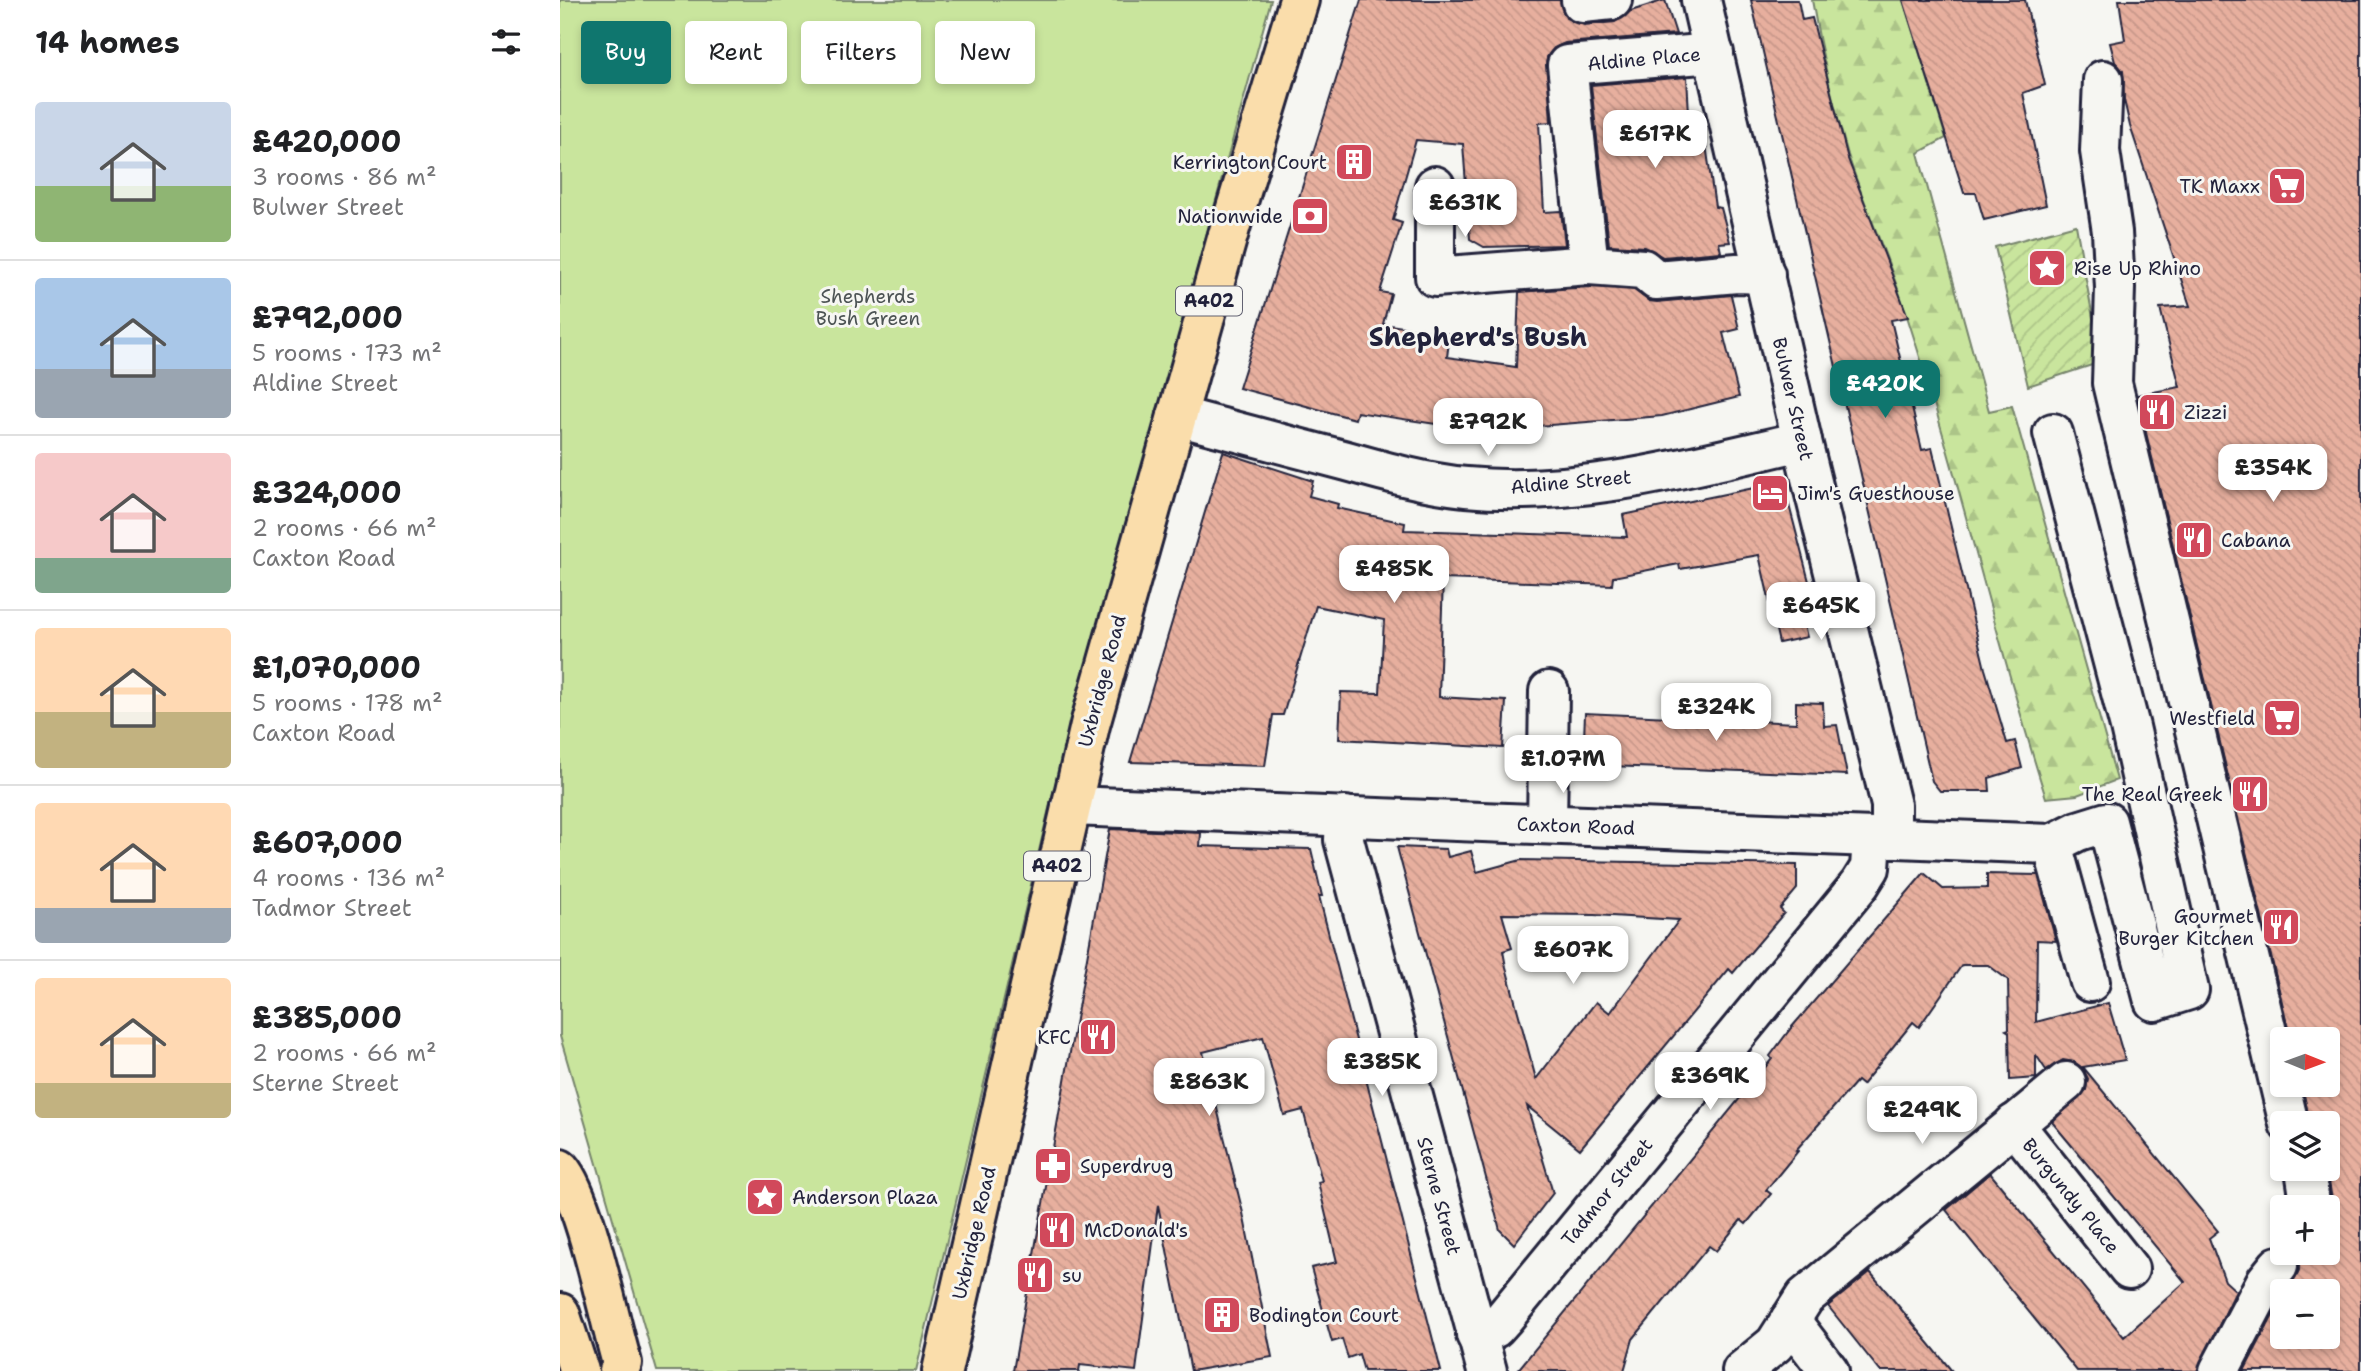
<!DOCTYPE html>
<meta charset="utf-8">
<style>
:root{--surface:#fff;--page:#f6f6f6;--text:#202124;--muted:#757577;--line:#e0e0e0;--accent:#0f766e}
body{margin:0;font-family:"Shantell Sans",sans-serif;background:var(--page);color:var(--text);height:100vh;display:flex;flex-direction:column;font-size:26px;white-space:nowrap}
*{box-sizing:border-box;margin:0}
p{font-size:23px;color:var(--muted)}
.icon{flex:none;width:38px;height:38px;fill:none;stroke:currentColor;stroke-width:2;stroke-linecap:round;stroke-linejoin:round}
.map{position:relative;flex:1;overflow:hidden}
.side{display:flex;flex-direction:column;background:var(--surface);width:560px}
.side>*{flex:none}
.hud{position:absolute;left:21px;top:21px;width:665px;height:63px;display:flex;gap:14px}
.needle{width:46px;rotate:91deg}
.buttons{position:absolute;left:1710px;top:1027px;display:grid;gap:14px}
.buttons a{display:grid;place-items:center;width:70px;height:70px;border-radius:7px;background:var(--surface);box-shadow:0 4px 10px #0003;font-size:35px}
.price{position:absolute;translate:-50% -60px;padding:0 16px;border-radius:14px;background:#fff;color:#222;font-size:23px;line-height:46px;filter:drop-shadow(0 2px 4px #0008)}
.price::after{content:'';position:absolute;left:50%;top:42px;width:21px;height:16px;margin-left:-10px;background:inherit;clip-path:polygon(0 0,100% 0,50% 100%)}
.price.on{background:var(--accent);color:#fff}
ul{padding:0;list-style:none}
li{display:flex;align-items:center;gap:21px;height:175px;padding:0 35px}
li+li{border-top:2px solid var(--line)}
li span{display:grid;place-items:center;flex:none;width:196px;height:140px;border-radius:7px;color:#555}
li>.icon{margin-inline-start:auto}
span .icon{width:84px;height:84px;fill:#fffc;stroke-width:1}
li b{font-size:30px}
h2{display:flex;justify-content:space-between;align-items:center;height:84px;padding:0 35px;font-size:30px}
.tag{padding:0 24px;border-radius:7px;background:var(--surface);box-shadow:0 4px 10px #0003;font-size:24px;line-height:63px}
.tag.on{background:var(--accent);color:#fff}
main{display:flex;flex:1;min-height:0}
.map>svg:first-child{display:block}
.forest{fill:url(#forest-firs);stroke:#76846c;stroke-width:2}
.park{fill:#c9e59d;stroke:#76846c;stroke-width:2}
.garden{fill:url(#garden-furrows);stroke:#76846c;stroke-width:2}
.building{fill:url(#building-back-hatch);stroke:#22223b;stroke-width:2;fill-rule:evenodd}
.lines{fill:none;stroke-linecap:round;stroke-linejoin:round}
.minor-casing{stroke:#22223b;stroke-width:44}
.major-casing{stroke:#22223b;stroke-width:44}
.minor{stroke:#f6f6f2;stroke-width:38}
.major{stroke:#faddab;stroke-width:38}
.labels{text-anchor:middle;dominant-baseline:central;stroke-width:6;stroke-linejoin:round;paint-order:stroke}
.shield{fill:#f6f6f2;stroke:#626272;stroke-width:2}
.shield-label{font-size:18px;font-weight:bold;fill:#22223b}
.street-label{font-size:19px;fill:#22223b;stroke:#f6f6f2}
.poi-label{font-size:19px;fill:#22223b;stroke:#f6f6f2;text-anchor:start}
.park-label{font-size:19px;fill:#4c5354;stroke:#f6f6f2}
.district-label{font-size:26px;font-weight:bold;fill:#22223b;stroke:#f6f6f2}
</style>
<main>
<section class="side">
<h2>14 homes<svg class="icon" aria-label="filters" viewBox="0 0 24 24"><path d="M4 7h16M4 17h16"/><circle cx="9" cy="7" r="2"/><circle cx="15" cy="17" r="2"/></svg></h2>
<ul>
<li><span style="background:linear-gradient(#c9d6e8 60%,#8fb573 0)"><svg class="icon" aria-label="home" viewBox="0 0 24 24"><path d="M3 11l9-7 9 7M6 9v11h12V9"/></svg></span><div><b>£420,000</b><p>3 rooms · 86 m²</p><p>Bulwer Street</p></div></li>
<li><span style="background:linear-gradient(#a9c7e8 65%,#9aa5b1 0)"><svg class="icon" aria-label="home" viewBox="0 0 24 24"><path d="M3 11l9-7 9 7M6 9v11h12V9"/></svg></span><div><b>£792,000</b><p>5 rooms · 173 m²</p><p>Aldine Street</p></div></li>
<li><span style="background:linear-gradient(#f6c9c9 75%,#7fa58c 0)"><svg class="icon" aria-label="home" viewBox="0 0 24 24"><path d="M3 11l9-7 9 7M6 9v11h12V9"/></svg></span><div><b>£324,000</b><p>2 rooms · 66 m²</p><p>Caxton Road</p></div></li>
<li><span style="background:linear-gradient(#ffd9b3 60%,#c2b280 0)"><svg class="icon" aria-label="home" viewBox="0 0 24 24"><path d="M3 11l9-7 9 7M6 9v11h12V9"/></svg></span><div><b>£1,070,000</b><p>5 rooms · 178 m²</p><p>Caxton Road</p></div></li>
<li><span style="background:linear-gradient(#ffd9b3 75%,#9aa5b1 0)"><svg class="icon" aria-label="home" viewBox="0 0 24 24"><path d="M3 11l9-7 9 7M6 9v11h12V9"/></svg></span><div><b>£607,000</b><p>4 rooms · 136 m²</p><p>Tadmor Street</p></div></li>
<li><span style="background:linear-gradient(#ffd9b3 75%,#c2b280 0)"><svg class="icon" aria-label="home" viewBox="0 0 24 24"><path d="M3 11l9-7 9 7M6 9v11h12V9"/></svg></span><div><b>£385,000</b><p>2 rooms · 66 m²</p><p>Sterne Street</p></div></li>
</ul>
</section>
<div class="map">
<svg width="1801" height="1371" viewBox="0 0 1801 1371">
<defs>
<pattern id="forest-firs" width="22" height="20" patternUnits="userSpaceOnUse" patternTransform="scale(1.75)"><rect width="22" height="20" fill="#c9e59d"/><path d="M5 1l3.5 6h-7zM16 11l3.5 6h-7z" fill="#acc488"/></pattern>
<pattern id="garden-furrows" width="10" height="10" patternUnits="userSpaceOnUse" patternTransform="scale(1.75)"><rect width="10" height="10" fill="#c9e59d"/><path d="M-1 1l2-2M0 10L10 0M9 11l2-2" fill="none" stroke="#acc488"/></pattern>
<pattern id="building-back-hatch" width="6" height="6" patternUnits="userSpaceOnUse" patternTransform="scale(1.75)"><rect width="6" height="6" fill="#e7af9e"/><path d="M-1 5l2 2M0 0l6 6M5-1l2 2" fill="none" stroke="#c69689"/></pattern>
</defs>
<rect width="100%" height="100%" fill="#f6f6f2"/>
<filter id="ink" filterUnits="userSpaceOnUse"><feTurbulence type="fractalNoise" baseFrequency=".0143" numOctaves="2"/><feDisplacementMap in="SourceGraphic" scale="14" xChannelSelector="R" yChannelSelector="G"/><feConvolveMatrix kernelMatrix="1 2 1 2 8 2 1 2 1" color-interpolation-filters="sRGB"/></filter>
<g filter="url(#ink)">
<path class="forest" d="M1252,0H1343L1386,138L1358,153L1429,411L1452,406L1557,780L1517,795L1486,798C1434,635 1397,467 1343,304C1327,254 1304,205 1288,155C1273,104 1261,52 1252,0Z"/>
<polygon class="park" points="0,0 711,0 491,800 356,1371 97,1371 0,1036"/>
<polygon class="garden" points="1516,225 1541,362 1468,386 1435,247"/>
<g class="building">
<polygon points="801,0 1000,0 1006,18 1024,25 1055,22 1071,11 1105,0 1116,34 1005,43 994,48 987,57 991,122 979,123 984,212 1001,211 1005,245 924,247 910,239 903,144 856,140 833,220 842,223 820,292 831,294 823,324 890,334 887,357 956,367 959,292 1029,287 1074,290 1089,301 1097,302 1171,295 1179,329 1163,333 1179,397 1102,416 942,429 942,434 797,412 795,419 679,388"/>
<polygon points="1191,0 1238,0 1242,20 1252,18 1288,159 1348,317 1331,320 1362,450 1372,448 1425,669 1447,743 1455,741 1462,768 1429,778 1430,791 1380,791 1372,781"/>
<polygon points="1343,0 1465,0 1485,85 1463,93 1486,205 1424,220 1416,193 1404,193"/>
<polygon points="1559,0 1801,0 1801,1371 1684,1371 1722,1298 1722,1337 1768,1337 1768,1292 1726,1292 1739,1270 1735,1253 1768,1253 1768,1215 1772,1200 1767,1169 1768,1124 1750,1124 1742,1085 1768,1085 1768,1040 1731,1040 1577,395 1620,387 1600,308 1630,306 1570,126 1564,100 1563,71 1555,62 1550,43 1565,40"/>
<polygon points="1127,77 1130,132 1144,131 1155,207 1161,208 1170,242 1159,243 1161,252 1103,257 1085,247 1049,245 1031,85"/>
<polygon points="663,452 753,481 749,496 778,504 777,508 845,523 844,530 1067,537 1063,515 1223,482 1252,593 1237,596 1247,637 1219,643 1199,555 1120,569 1119,564 1053,577 1052,585 883,579 879,697 946,701 943,748 779,739 781,692 820,693 824,620 756,606 723,715 713,715 705,766 570,762"/>
<polygon points="1236,702 1263,703 1264,726 1277,725 1287,775 1023,765 1025,713 1236,723"/>
<polygon points="550,829 641,833 640,846 751,849 762,896 759,896 881,1371 804,1371 799,1354 788,1358 782,1339 772,1342 751,1268 777,1262 758,1182 762,1181 743,1110 724,1115 703,1037 643,1052 683,1213 712,1357 631,1371 598,1205 576,1371 520,1365 519,1371 453,1371"/>
<path d="M837,847L886,849L888,857L911,851L917,872L961,860L1237,865V889L1220,909L1224,913L1173,973L1169,969L1020,1149L967,1106L993,1193L954,1244L940,1230ZM942,914L1034,915L1119,920L1050,1013L1036,1002L976,1079L946,967L943,951L952,948Z"/>
<polygon points="1364,873 1383,889 1427,888 1427,874 1478,875 1496,941 1477,940 1476,1022 1548,1003 1565,1060 1523,1067 1658,1231 1649,1238 1665,1281 1676,1291 1637,1371 1517,1371 1386,1210 1430,1173 1564,1337 1625,1282 1492,1122 1526,1090 1528,1079 1523,1069 1514,1062 1503,1060 1486,1070 1476,1055 1476,1078 1450,1080 1449,1032 1446,1030 1449,1029 1448,980 1428,965 1402,965 1359,1027 1353,1022 1302,1085 1297,1081 1236,1150 1238,1151 1206,1190 1211,1194 1186,1224 1181,1220 1156,1251 1149,1246 1073,1339 1064,1371 957,1371 1212,1059 1210,1056 1231,1028"/>
<polygon points="1310,1272 1331,1297 1392,1371 1320,1371 1268,1306"/>
</g>
<g class="lines">
<defs>
<g id="minor">
<polyline points="1021,0 1022,3 1052,0"/>
<polyline points="1141,0 1242,441 1331,805 1331,838"/>
<polyline points="1154,53 1007,65 1029,265 1083,269 1096,280 1177,273 1205,274"/>
<polyline points="1543,80 1540,151 1552,232 1555,288 1552,383 1729,1124"/>
<polyline points="875,186 875,277 1029,265"/>
<path d="M617,416C674,431 730,446 787,461C826,472 865,483 906,487C1019,498 1133,466 1242,441"/>
<polyline points="511,806 1492,844 1518,831 1547,822 1594,1001 1629,990 1570,727 1493,433"/>
<polyline points="785,816 784,840 927,1371"/>
<polyline points="987,824 989,691"/>
<polyline points="1492,844 1530,982"/>
<polyline points="1454,1124 1569,1269"/>
<polyline points="1745,1169 1750,1203"/>
<polyline points="1230,1320 1269,1371"/>
<polyline points="916,1335 935,1328 943,1319 1300,884 1310,868 1312,837"/>
<polyline points="1182,1371 1215,1344 1245,1297 1506,1082"/>
<polyline points="1659,1371 1706,1281 1718,1266"/>
</g>
<g id="major">
<path d="M0,1169C25,1197 49,1320 62,1363L59,1371"/>
<polyline points="0,1313 19,1371"/>
<polyline points="382,1371 530,725 670,228 739,0"/>
</g>
</defs>
<use href="#minor" class="minor-casing"/>
<use href="#major" class="major-casing"/>
<use href="#minor" class="minor"/>
<use href="#major" class="major"/>
</g>
</g>
<defs>
<symbol id="building-square" viewBox="-11 -11 22 22"><rect x="-9" y="-9" width="18" height="18" rx="4" fill="#d1495b" stroke="#f6f6f2"/><path d="M-4-6H4V6H1V3H-1V6H-4ZM-2.5-4.3h1.7v1.8h-1.7ZM.8-4.3h1.7v1.8H.8ZM-2.5-1h1.7V.8h-1.7ZM.8-1h1.7V.8H.8Z" fill="#fff"/></symbol>
<symbol id="supermarket-square" viewBox="-11 -11 22 22"><rect x="-9" y="-9" width="18" height="18" rx="4" fill="#d1495b" stroke="#f6f6f2"/><path d="M-6-5.5h2.5l.6 2H6L4.5 2H-2.5L-4.4-4H-6ZM-1.5 3.2a1.3 1.3 0 1 0 .1 0ZM3 3.2a1.3 1.3 0 1 0 .1 0Z" fill="#fff"/></symbol>
<symbol id="bank-square" viewBox="-11 -11 22 22"><rect x="-9" y="-9" width="18" height="18" rx="4" fill="#d1495b" stroke="#f6f6f2"/><path d="M-6-4H6V4H-6ZM0-2.3a2.3 2.3 0 1 0 0 4.6a2.3 2.3 0 1 0 0-4.6Z" fill="#fff"/></symbol>
<symbol id="sight-square" viewBox="-11 -11 22 22"><rect x="-9" y="-9" width="18" height="18" rx="4" fill="#d1495b" stroke="#f6f6f2"/><path d="M0-6L1.8-2.2L6-1.7L2.9 1.2L3.7 5.4L0 3.3L-3.7 5.4L-2.9 1.2L-6-1.7L-1.8-2.2Z" fill="#fff"/></symbol>
<symbol id="restaurant-square" viewBox="-11 -11 22 22"><rect x="-9" y="-9" width="18" height="18" rx="4" fill="#d1495b" stroke="#f6f6f2"/><path d="M-5-6h1v4h1v-4h1v4h1v-4h1v5L-1.5 .5V6h-2V.5L-5-1ZM5-6V6H3V1.5H1.5Q1.5-4 5-6Z" fill="#fff"/></symbol>
<symbol id="hotel-square" viewBox="-11 -11 22 22"><rect x="-9" y="-9" width="18" height="18" rx="4" fill="#d1495b" stroke="#f6f6f2"/><path d="M-6-4.5h1.5V1H6V5H4.5V3h-9V5H-6ZM-4 0a1.8 1.8 0 1 1 3.6 0ZM.5 0V-2.5h3Q6-2.5 6 0Z" fill="#fff"/></symbol>
<symbol id="pharmacy-square" viewBox="-11 -11 22 22"><rect x="-9" y="-9" width="18" height="18" rx="4" fill="#d1495b" stroke="#f6f6f2"/><path d="M-2-6h4v4h4v4h-4v4h-4v-4h-4v-4h4Z" fill="#fff"/></symbol>
</defs>
<g fill-rule="evenodd">
<use href="#building-square" x="772" y="140" width="44" height="44"/>
<use href="#supermarket-square" x="1705" y="164" width="44" height="44"/>
<use href="#bank-square" x="728" y="194" width="44" height="44"/>
<use href="#sight-square" x="1465" y="246" width="44" height="44"/>
<use href="#restaurant-square" x="1575" y="390" width="44" height="44"/>
<use href="#hotel-square" x="1188" y="471" width="44" height="44"/>
<use href="#restaurant-square" x="1612" y="518" width="44" height="44"/>
<use href="#supermarket-square" x="1700" y="696" width="44" height="44"/>
<use href="#restaurant-square" x="1668" y="772" width="44" height="44"/>
<use href="#restaurant-square" x="1699" y="905" width="44" height="44"/>
<use href="#restaurant-square" x="516" y="1015" width="44" height="44"/>
<use href="#pharmacy-square" x="471" y="1144" width="44" height="44"/>
<use href="#sight-square" x="183" y="1175" width="44" height="44"/>
<use href="#restaurant-square" x="475" y="1208" width="44" height="44"/>
<use href="#restaurant-square" x="453" y="1253" width="44" height="44"/>
<use href="#building-square" x="640" y="1293" width="44" height="44"/>
</g>
<g class="labels">
<g class="shield">
<rect x="616" y="286.5" width="66" height="29" rx="5"/>
<rect x="464" y="851.5" width="66" height="29" rx="5"/>
</g>
<g class="shield-label">
<text x="649" y="301">A402</text>
<text x="497" y="866">A402</text>
</g>
<g class="street-label">
<text transform="translate(1084 59) rotate(-5)">Aldine Place</text>
<text transform="translate(1233 399) rotate(77)">Bulwer Street</text>
<text transform="translate(1011 482) rotate(-5)">Aldine Street</text>
<text transform="translate(542 681) rotate(-75)">Uxbridge Road</text>
<text transform="translate(1016 826) rotate(2)">Caxton Road</text>
<text transform="translate(1047 1192) rotate(-51)">Tadmor Street</text>
<text transform="translate(879 1196) rotate(75)">Sterne Street</text>
<text transform="translate(1511 1196) rotate(51)">Burgundy Place</text>
<text transform="translate(414 1233) rotate(-77)">Uxbridge Road</text>
</g>
<g class="poi-label">
<text x="767" y="162" text-anchor="end">Kerrington Court</text>
<text x="1700" y="186" text-anchor="end">TK Maxx</text>
<text x="723" y="216" text-anchor="end">Nationwide</text>
<text x="1514" y="268">Rise Up Rhino</text>
<text x="1624" y="412">Zizzi</text>
<text x="1237" y="493">Jim's Guesthouse</text>
<text x="1661" y="540">Cabana</text>
<text x="1695" y="718" text-anchor="end">Westfield</text>
<text x="1663" y="794" text-anchor="end">The Real Greek</text>
<text x="1694" y="916" text-anchor="end">Gourmet<tspan x="1694" dy="22">Burger Kitchen</tspan></text>
<text x="511" y="1037" text-anchor="end">KFC</text>
<text x="520" y="1166">Superdrug</text>
<text x="232" y="1197">Anderson Plaza</text>
<text x="524" y="1230">McDonald's</text>
<text x="502" y="1275">su</text>
<text x="689" y="1315">Bodington Court</text>
</g>
<g class="park-label">
<text x="308" y="296">Shepherds<tspan x="308" dy="22">Bush Green</tspan></text>
</g>
<g class="district-label">
<text x="918" y="336">Shepherd's Bush</text>
</g>
</g>
</svg>
<div class="buttons">
<a><svg class="needle" viewBox="-14 -14 28 28"><path d="M0-13l5 13h-10z" fill="#e53935"/><path d="M0 13l5-13h-10z" fill="#757577"/></svg></a>
<a><svg class="icon" aria-label="layers" viewBox="0 0 24 24"><path d="M12 4l9 5-9 5-9-5zM3 14l9 5 9-5"/></svg></a>
<a>+</a>
<a>−</a>
</div>
<b class="price" style="left:1095px;top:170px">£617K</b>
<b class="price" style="left:905px;top:239px">£631K</b>
<b class="price on" style="left:1325px;top:420px">£420K</b>
<b class="price" style="left:928px;top:458px">£792K</b>
<b class="price" style="left:1713px;top:504px">£354K</b>
<b class="price" style="left:834px;top:605px">£485K</b>
<b class="price" style="left:1261px;top:642px">£645K</b>
<b class="price" style="left:1156px;top:743px">£324K</b>
<b class="price" style="left:1003px;top:795px">£1.07M</b>
<b class="price" style="left:1013px;top:986px">£607K</b>
<b class="price" style="left:822px;top:1098px">£385K</b>
<b class="price" style="left:1150px;top:1112px">£369K</b>
<b class="price" style="left:649px;top:1118px">£863K</b>
<b class="price" style="left:1362px;top:1146px">£249K</b>
<div class="hud">
<a class="tag on">Buy</a>
<a class="tag">Rent</a>
<a class="tag">Filters</a>
<a class="tag">New</a>
</div>
</div>
</main>
